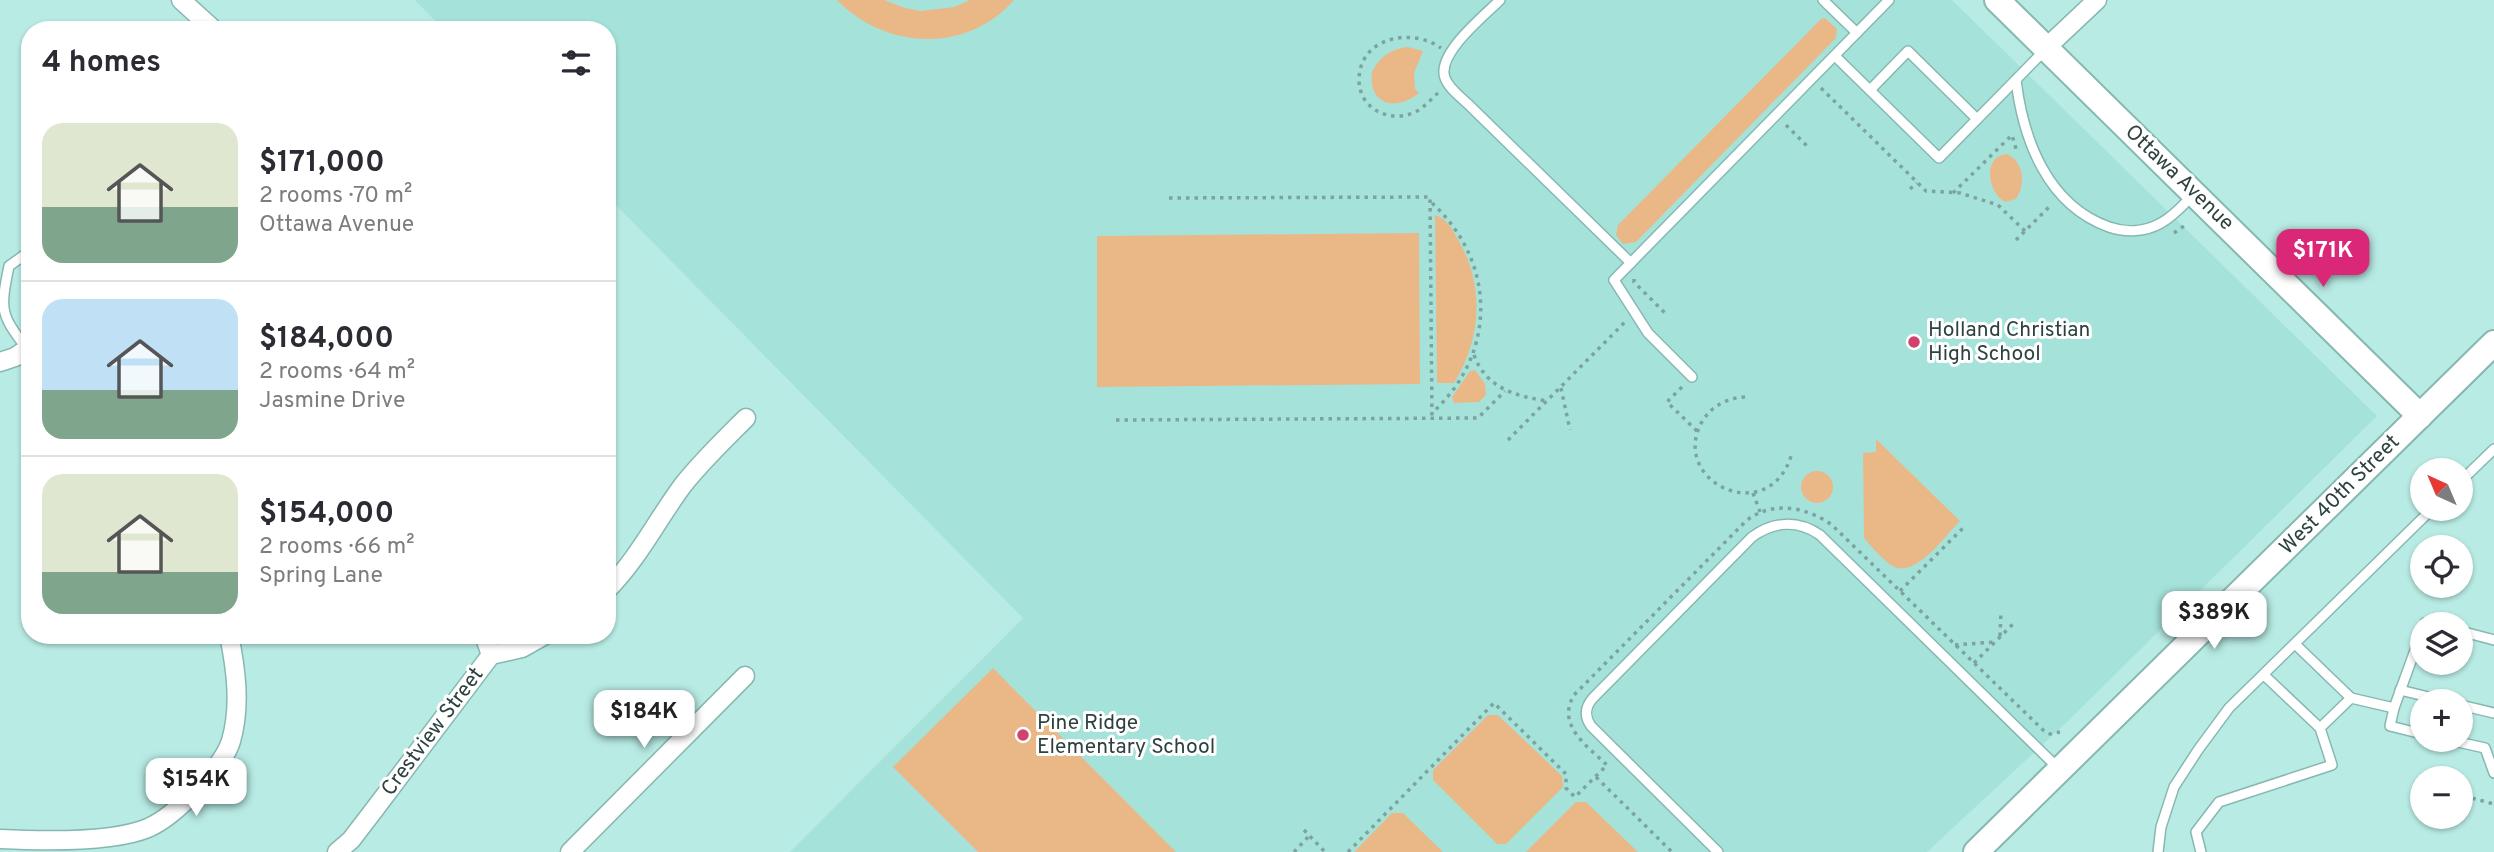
<!DOCTYPE html>
<meta charset="utf-8">
<style>
:root{--surface:#fff;--page:#f2f2f3;--text:#2b2b33;--muted:#7c7c81;--line:#e1e1e2;--accent:#db2777}
body{margin:0;font-family:Overpass,sans-serif;background:var(--page);color:var(--text);height:100vh;display:flex;flex-direction:column;font-size:26px;white-space:nowrap}
*{box-sizing:border-box;margin:0}
p{font-size:23px;color:var(--muted)}
.icon{flex:none;width:38px;height:38px;fill:none;stroke:currentColor;stroke-width:2;stroke-linecap:round;stroke-linejoin:round}
.map{position:relative;flex:1;overflow:hidden}
.side{position:absolute;left:21px;top:21px;width:595px;height:623px;display:flex;flex-direction:column;background:var(--surface);border-radius:28px;box-shadow:0 2px 5px #0004}
.side>*{flex:none}
.needle{width:46px;rotate:316deg}
.buttons{position:absolute;left:2410px;top:458px;display:grid;gap:14px}
.buttons a{display:grid;place-items:center;width:63px;height:63px;border-radius:50%;background:var(--surface);box-shadow:0 2px 5px #0004;font-size:35px}
.price{position:absolute;translate:-50% -60px;padding:0 16px;border-radius:14px;background:#fff;color:#222;font-size:23px;line-height:46px;filter:drop-shadow(0 2px 4px #0008)}
.price::after{content:'';position:absolute;left:50%;top:42px;width:21px;height:16px;margin-left:-10px;background:inherit;clip-path:polygon(0 0,100% 0,50% 100%)}
.price.active{background:var(--accent);color:#fff}
ul{padding:0;list-style:none}
li{display:flex;align-items:center;gap:21px;height:175px;padding:0 21px}
li+li{border-top:2px solid var(--line)}
li span{display:grid;place-items:center;flex:none;width:196px;height:140px;border-radius:21px;color:#555}
li>.icon{margin-inline-start:auto}
span .icon{width:84px;height:84px;fill:#fffc;stroke-width:1}
li b{font-size:30px}
h2{display:flex;justify-content:space-between;align-items:center;height:84px;padding:0 21px;font-size:30px}
.map>svg:first-child{display:block}
.built{fill:#a5e3da}
.green{fill:#eab887}
.lines{fill:none;stroke-linecap:round;stroke-linejoin:round}
.lane-casing{stroke:#86b8b1;stroke-width:12}
.street-casing{stroke:#86b8b1;stroke-width:21}
.secondary-casing{stroke:#86b8b1;stroke-width:28}
.path{stroke:#7da39e;stroke-width:3.5;stroke-dasharray:3.5 5;stroke-linecap:butt}
.lane{stroke:#fff;stroke-width:9}
.street{stroke:#fff;stroke-width:18}
.secondary{stroke:#fff;stroke-width:24}
.poi-dot{fill:#d1436f;stroke:#fff;stroke-width:2.5}
.labels{text-anchor:middle;dominant-baseline:central;stroke-width:6;stroke-linejoin:round;paint-order:stroke}
.street-label{font-size:21px;fill:#2d423f;stroke:#fff}
.poi-label{font-size:21px;fill:#2d423f;stroke:#fff;text-anchor:start}
</style>
<div class="map">
<svg width="2494" height="852" viewBox="0 0 2494 852">
<rect width="100%" height="100%" fill="#b8ebe4"/>
<polygon class="built" points="415,0 1952,0 2377,416 2068,721 1927,852 790,852 1023,618 607,196 607,30 444,30"/>
<g class="green">
<path d="M837,0H884L905,8L921,11L954,7L970,0H1014C967,54 885,50 837,0Z"/>
<polygon points="1825,18 1837,29 1836,38 1636,242 1623,244 1616,235 1618,225 1821,19"/>
<path d="M1408,47L1423,51L1414,73L1415,89L1419,93C1396,112 1368,105 1372,72C1379,57 1392,48 1408,47Z"/>
<path d="M2007,154C2024,162 2026,184 2016,199L2005,202C1987,192 1982,156 2007,154Z"/>
<path d="M1435,215C1446,218 1452,228 1457,238C1485,283 1482,339 1454,383H1437Z"/>
<polygon points="1419,233 1420,384 1097,387 1097,236"/>
<polygon points="1475,370 1485,384 1486,395 1479,402 1454,403 1452,397 1470,371"/>
<path d="M1876,439L1960,521C1945,536 1914,581 1891,565C1881,558 1872,547 1864,538L1863,453L1876,452Z"/>
<circle cx="1817" cy="487" r="16"/>
<polygon points="993,668 1176,852 978,852 893,767"/>
<polygon points="1488,715 1498,715 1562,776 1563,787 1506,844 1497,844 1433,780 1433,770"/>
<polygon points="1576,802 1586,802 1638,852 1526,852"/>
<polygon points="1392,813 1403,813 1443,852 1354,852"/>
</g>
<g class="lines">
<defs>
<g id="lane">
<path d="M1500,0C1484,16 1436,54 1445,78C1449,89 1462,98 1470,106L1631,263"/>
<polyline points="1823,0 1857,33"/>
<polyline points="1835,56 1939,158 2045,50"/>
<path d="M2016,80C2023,139 2047,205 2109,227C2126,233 2145,232 2161,223C2174,216 2184,204 2194,194"/>
<polyline points="1870,90 1908,51 1977,119"/>
<path d="M27,349C0,314 0,310 9,266L30,251"/>
<polyline points="1692,377 1648,333 1614,280 1889,0"/>
<polyline points="2460,482 2494,449"/>
<polyline points="2424,625 2425,623 2434,625"/>
<polyline points="2460,631 2494,640"/>
<polyline points="2295,644 2351,698"/>
<polyline points="2264,675 2320,728"/>
<polyline points="2400,690 2449,702"/>
<polyline points="2460,705 2494,713"/>
<polyline points="2394,708 2390,726 2422,734"/>
<polyline points="2449,740 2485,748 2494,773"/>
<path d="M1718,852L1591,726C1584,716 1585,707 1593,698L1752,537C1774,521 1798,520 1820,535L2059,769"/>
<polyline points="2158,852 2161,827 2174,787 2198,750 2229,708 2432,509"/>
<polyline points="2201,852 2196,832 2219,802 2332,765 2320,728 2351,698 2394,708 2422,631"/>
</g>
<g id="street">
<polyline points="181,0 214,30"/>
<polyline points="2046,48 2097,0"/>
<polyline points="0,362 15,357 30,347"/>
<path d="M607,590C638,559 657,520 683,485C702,461 724,440 746,418"/>
<polyline points="484,635 491,655"/>
<path d="M0,839C40,841 112,843 148,828C166,820 181,806 194,792C207,778 225,760 231,741C241,706 236,669 229,635"/>
<polyline points="337,852 351,840 374,810 491,655 522,648 545,635"/>
<polyline points="570,852 745,676"/>
</g>
<g id="secondary">
<polyline points="1997,0 2420,416"/>
<polyline points="1976,852 2494,343"/>
</g>
</defs>
<use href="#lane" class="lane-casing"/>
<use href="#street" class="street-casing"/>
<use href="#secondary" class="secondary-casing"/>
<g class="path">
<polyline points="1821,88 1926,191 1960,193 1998,205 2025,231"/>
<path d="M1438,93C1430,100 1423,109 1413,113C1388,123 1359,108 1359,80C1359,37 1412,27 1441,48"/>
<polyline points="1786,125 1809,148"/>
<polyline points="1910,189 1917,183"/>
<polyline points="1953,193 2012,135 2016,149"/>
<polyline points="1169,198 1430,197 1432,419"/>
<path d="M1432,203C1497,263 1497,354 1432,413"/>
<polyline points="2174,233 2187,224"/>
<polyline points="2016,240 2051,205"/>
<polyline points="1634,279 1634,282 1667,315"/>
<path d="M1474,355C1486,388 1515,396 1547,401"/>
<polyline points="1682,387 1667,402 1698,432"/>
<polyline points="1561,388 1570,430"/>
<path d="M1745,397C1728,398 1713,405 1703,420C1666,481 1770,531 1792,453"/>
<polyline points="1116,420 1478,418 1505,391"/>
<polyline points="1508,440 1625,322"/>
<polyline points="1753,493 1760,512"/>
<polyline points="1900,591 1965,526"/>
<polyline points="2000,636 2001,611"/>
<polyline points="1955,645 1995,642"/>
<polyline points="1974,663 2016,621"/>
<polyline points="1596,777 1672,852"/>
<polyline points="2464,796 2494,804"/>
<polyline points="1304,830 1325,852"/>
<polyline points="1294,852 1309,836"/>
<path d="M1348,852L1494,703L1566,774V788L1575,797L1607,765C1587,746 1556,725 1574,695L1746,521C1772,500 1807,507 1832,525L2043,730L2050,734L2060,732"/>
</g>
<use href="#lane" class="lane"/>
<use href="#street" class="street"/>
<use href="#secondary" class="secondary"/>
</g>
<g class="poi-dot">
<circle cx="1914" cy="342" r="7"/>
<circle cx="1023" cy="735" r="7"/>
</g>
<g class="labels">
<g class="street-label">
<text transform="translate(2179 178) rotate(44)">Ottawa Avenue</text>
<text transform="translate(2340 495) rotate(-45)">West 40th Street</text>
<text transform="translate(433 732) rotate(-53)">Crestview Street</text>
</g>
<g class="poi-label">
<text x="1928" y="330">Holland Christian<tspan x="1928" dy="24">High School</tspan></text>
<text x="1037" y="723">Pine Ridge<tspan x="1037" dy="24">Elementary School</tspan></text>
</g>
</g>
</svg>
<div class="buttons">
<a><svg class="needle" viewBox="-14 -14 28 28"><path d="M0-13l5 13h-10z" fill="#e53935"/><path d="M0 13l5-13h-10z" fill="#7c7c81"/></svg></a>
<a><svg class="icon" aria-label="locate" viewBox="0 0 24 24"><circle cx="12" cy="12" r="6"/><path d="M12 2v4M12 18v4M2 12h4M18 12h4"/></svg></a>
<a><svg class="icon" aria-label="layers" viewBox="0 0 24 24"><path d="M12 4l9 5-9 5-9-5zM3 14l9 5 9-5"/></svg></a>
<a>+</a>
<a>−</a>
</div>
<b class="price active" style="left:2323px;top:289px">$171K</b>
<b class="price" style="left:2214px;top:651px">$389K</b>
<b class="price" style="left:644px;top:750px">$184K</b>
<b class="price" style="left:196px;top:818px">$154K</b>
<section class="side">
<h2>4 homes<svg class="icon" aria-label="filters" viewBox="0 0 24 24"><path d="M4 7h16M4 17h16"/><circle cx="9" cy="7" r="2"/><circle cx="15" cy="17" r="2"/></svg></h2>
<ul>
<li><span style="background:linear-gradient(#dfe7d0 60%,#7fa58c 0)"><svg class="icon" aria-label="home" viewBox="0 0 24 24"><path d="M3 11l9-7 9 7M6 9v11h12V9"/></svg></span><div><b>$171,000</b><p>2 rooms · 70 m²</p><p>Ottawa Avenue</p></div></li>
<li><span style="background:linear-gradient(#bfe0f5 65%,#7fa58c 0)"><svg class="icon" aria-label="home" viewBox="0 0 24 24"><path d="M3 11l9-7 9 7M6 9v11h12V9"/></svg></span><div><b>$184,000</b><p>2 rooms · 64 m²</p><p>Jasmine Drive</p></div></li>
<li><span style="background:linear-gradient(#dfe7d0 70%,#7fa58c 0)"><svg class="icon" aria-label="home" viewBox="0 0 24 24"><path d="M3 11l9-7 9 7M6 9v11h12V9"/></svg></span><div><b>$154,000</b><p>2 rooms · 66 m²</p><p>Spring Lane</p></div></li>
</ul>
</section>
</div>
